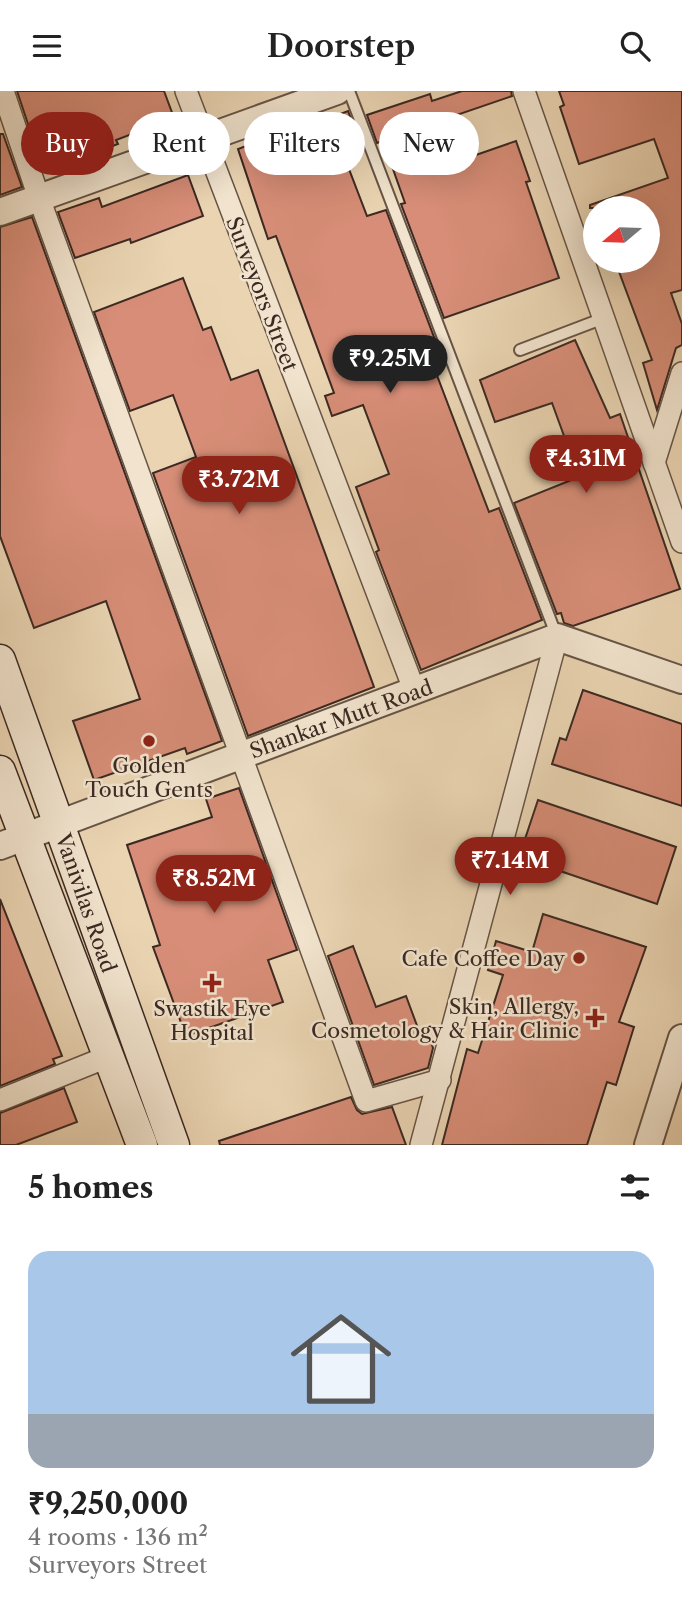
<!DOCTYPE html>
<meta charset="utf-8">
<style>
:root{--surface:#fff;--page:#f6f6f6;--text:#222;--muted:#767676;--line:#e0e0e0;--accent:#8f2418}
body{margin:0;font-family:"Libre Caslon Text",serif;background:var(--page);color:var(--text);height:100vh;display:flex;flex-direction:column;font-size:26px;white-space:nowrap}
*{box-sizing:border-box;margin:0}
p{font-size:23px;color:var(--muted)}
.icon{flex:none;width:38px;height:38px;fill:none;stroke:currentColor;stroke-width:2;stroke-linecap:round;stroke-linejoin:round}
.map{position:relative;height:1054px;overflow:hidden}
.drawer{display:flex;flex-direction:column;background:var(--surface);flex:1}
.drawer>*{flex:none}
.guide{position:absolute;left:21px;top:21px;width:640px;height:63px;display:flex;gap:14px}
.needle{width:46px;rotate:251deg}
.tools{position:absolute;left:583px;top:105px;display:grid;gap:14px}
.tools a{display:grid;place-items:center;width:77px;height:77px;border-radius:50%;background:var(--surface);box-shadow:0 7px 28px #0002;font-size:35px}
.price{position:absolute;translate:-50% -60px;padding:0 16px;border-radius:24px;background:var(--accent);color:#fff;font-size:23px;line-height:46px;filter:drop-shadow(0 2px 4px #0008)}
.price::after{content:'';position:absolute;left:50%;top:42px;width:21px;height:16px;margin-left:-10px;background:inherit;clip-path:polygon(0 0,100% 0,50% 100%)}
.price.on{background:#222;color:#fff}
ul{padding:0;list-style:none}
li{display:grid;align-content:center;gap:14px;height:371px;padding:0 28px}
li+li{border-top:2px solid var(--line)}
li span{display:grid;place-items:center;height:217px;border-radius:21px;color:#555}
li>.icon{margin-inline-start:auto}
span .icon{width:126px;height:126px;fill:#fffc;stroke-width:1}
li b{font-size:30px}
h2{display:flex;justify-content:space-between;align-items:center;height:84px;padding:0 28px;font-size:30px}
.tag{padding:0 24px;border-radius:32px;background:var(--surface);box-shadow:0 7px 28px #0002;font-size:24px;line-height:63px}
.tag.on{background:var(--accent);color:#fff}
header{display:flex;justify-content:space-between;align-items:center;height:91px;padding:0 28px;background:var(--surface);font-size:32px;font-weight:600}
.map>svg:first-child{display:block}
.building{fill:#d78d77;stroke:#3b2922;stroke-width:2}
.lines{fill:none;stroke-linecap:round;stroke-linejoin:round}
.service-casing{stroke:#675446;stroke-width:14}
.minor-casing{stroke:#675446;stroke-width:24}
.tertiary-casing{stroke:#675446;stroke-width:30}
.secondary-casing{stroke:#3b2922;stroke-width:33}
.service{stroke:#f1e3cd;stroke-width:10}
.minor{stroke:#f1e3cd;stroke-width:21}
.tertiary{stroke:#f1e3cd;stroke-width:26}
.secondary{stroke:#f1e3cd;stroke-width:30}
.poi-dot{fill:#8f2418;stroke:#f1e3cd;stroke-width:2.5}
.labels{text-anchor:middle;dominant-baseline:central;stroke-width:5;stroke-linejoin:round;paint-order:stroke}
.street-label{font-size:21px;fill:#3b2922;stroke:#f1e3cd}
.poi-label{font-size:21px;fill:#3b2922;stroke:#f1e3cd}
</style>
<header><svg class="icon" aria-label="menu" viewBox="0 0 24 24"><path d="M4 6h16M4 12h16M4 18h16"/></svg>Doorstep<svg class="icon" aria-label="search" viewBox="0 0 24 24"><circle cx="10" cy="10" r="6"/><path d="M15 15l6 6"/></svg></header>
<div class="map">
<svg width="682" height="1054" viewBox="0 0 682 1054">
<rect width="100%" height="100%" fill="#ead4b2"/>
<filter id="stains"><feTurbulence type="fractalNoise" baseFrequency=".00286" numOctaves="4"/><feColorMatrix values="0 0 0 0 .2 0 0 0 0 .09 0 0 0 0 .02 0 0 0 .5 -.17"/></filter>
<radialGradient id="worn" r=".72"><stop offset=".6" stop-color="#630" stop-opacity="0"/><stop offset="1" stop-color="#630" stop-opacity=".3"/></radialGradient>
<g class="building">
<polygon points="17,0 164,0 174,27 116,49 118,53 44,81"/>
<polygon points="462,0 511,0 512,5 439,30 453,72 516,50 530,90 526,91 559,187 444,227 401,113 405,112 383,50 377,52 367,24 430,3 432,10"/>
<polygon points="559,0 682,0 682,199 671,202 682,233 682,254 676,257 657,319 643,272 652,269 615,170 648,170 648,117 590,117 590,114 668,87 654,48 579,73 560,16 564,14"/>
<polygon points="348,20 363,58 344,65 367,125 386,119 440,262 430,266 489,421 499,417 542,529 421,579 376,461 379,459 356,396 389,383 363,314 332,325 325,305 334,302 276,145 268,148 238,58 306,32 307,36"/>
<polygon points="0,43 3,43 22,96 0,104"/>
<polygon points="188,84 203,125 131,152 130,148 75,167 58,121 99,107 102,116"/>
<polygon points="32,126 222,650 187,663 185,657 94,689 73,630 140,608 106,510 34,537 0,445 0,136"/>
<polygon points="183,187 203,239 211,236 231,289 258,279 374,596 248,645 153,382 196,366 173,304 130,320 94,221"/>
<polygon points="575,249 610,327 620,323 680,498 573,535 564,532 561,522 557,523 514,412 579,386 552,312 495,331 480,289"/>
<polygon points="583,599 682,633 682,715 552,673 560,647 566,649"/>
<polygon points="239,697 297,859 268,869 283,911 186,945 153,856 160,854 127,754 212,726 206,708"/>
<polygon points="538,709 676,756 657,813 519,766"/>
<polygon points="0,808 62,965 53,968 55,973 0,995"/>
<polygon points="543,823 646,856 619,931 634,936 616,994 607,991 587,1054 442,1054 467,958 478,962 503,884 488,879 496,850 532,861"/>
<polygon points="353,855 376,916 406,905 422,948 429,945 433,957 428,977 374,994 328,865"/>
<polygon points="64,997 77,1031 16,1054 0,1054 0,1022"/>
<polygon points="351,1006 357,1019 362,1023 392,1016 406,1054 220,1054 219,1050"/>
</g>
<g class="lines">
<defs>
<g id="service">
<polyline points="349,0 557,546"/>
<polyline points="520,259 604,227"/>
</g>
<g id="minor">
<polyline points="3,0 39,107 366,1010 440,989"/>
<polyline points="186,0 415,601"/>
<polyline points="524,0 682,451"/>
<polyline points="654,372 682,282"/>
<polyline points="0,1009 107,966"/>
<polyline points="421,1054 557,546"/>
</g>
<g id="tertiary">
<polyline points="0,121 337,0"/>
<polyline points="0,755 557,546 682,589"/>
<polyline points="648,1054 682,947"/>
</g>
<g id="secondary">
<polyline points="0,569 174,1054"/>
<polyline points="0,680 142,1054"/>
</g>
</defs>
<use href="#service" class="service-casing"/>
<use href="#minor" class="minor-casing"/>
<use href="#tertiary" class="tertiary-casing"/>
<use href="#secondary" class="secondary-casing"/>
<use href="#service" class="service"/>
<use href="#minor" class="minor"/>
<use href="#tertiary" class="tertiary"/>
<use href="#secondary" class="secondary"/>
</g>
<g class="poi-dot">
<circle cx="149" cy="650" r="7"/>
<circle cx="579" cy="867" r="7"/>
<path d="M208.5 881.5h7v7h7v7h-7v7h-7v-7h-7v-7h7z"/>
<path d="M591.5 916.5h7v7h7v7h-7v7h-7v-7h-7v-7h7z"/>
</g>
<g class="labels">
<g class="street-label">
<text transform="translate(262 203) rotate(69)">Surveyors Street</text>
<text transform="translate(341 628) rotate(-20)">Shankar Mutt Road</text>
<text transform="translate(86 812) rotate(71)">Vanivilas Road</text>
</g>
<g class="poi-label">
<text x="149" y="674">Golden<tspan x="149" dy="24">Touch Gents</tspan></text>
<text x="565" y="867" text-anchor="end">Cafe Coffee Day</text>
<text x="579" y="915" text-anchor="end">Skin, Allergy,<tspan x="579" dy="24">Cosmetology &amp; Hair Clinic</tspan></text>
<text x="212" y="917">Swastik Eye<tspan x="212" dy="24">Hospital</tspan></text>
</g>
</g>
<rect width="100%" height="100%" filter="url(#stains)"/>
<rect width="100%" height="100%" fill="url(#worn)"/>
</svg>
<div class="tools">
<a><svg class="needle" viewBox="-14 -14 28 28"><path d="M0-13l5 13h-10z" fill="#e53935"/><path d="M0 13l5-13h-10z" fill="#767676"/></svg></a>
</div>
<b class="price on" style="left:390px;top:304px">₹9.25M</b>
<b class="price" style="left:586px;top:404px">₹4.31M</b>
<b class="price" style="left:239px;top:425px">₹3.72M</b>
<b class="price" style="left:510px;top:806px">₹7.14M</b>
<b class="price" style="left:214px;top:824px">₹8.52M</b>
<div class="guide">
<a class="tag on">Buy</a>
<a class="tag">Rent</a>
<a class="tag">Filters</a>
<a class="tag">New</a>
</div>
</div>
<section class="drawer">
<h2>5 homes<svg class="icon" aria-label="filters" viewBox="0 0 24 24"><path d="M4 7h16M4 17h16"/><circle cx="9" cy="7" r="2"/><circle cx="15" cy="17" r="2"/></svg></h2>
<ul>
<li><span style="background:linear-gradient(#a9c7e8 75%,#9aa5b1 0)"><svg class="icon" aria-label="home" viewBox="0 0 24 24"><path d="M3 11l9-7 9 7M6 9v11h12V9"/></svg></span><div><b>₹9,250,000</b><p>4 rooms · 136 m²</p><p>Surveyors Street</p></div></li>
</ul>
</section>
